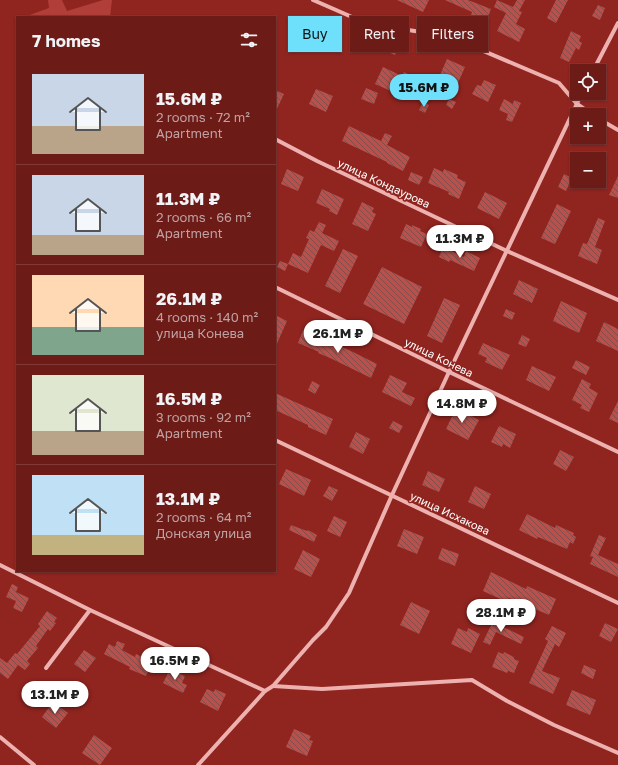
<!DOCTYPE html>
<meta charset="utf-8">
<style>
:root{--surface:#6c1b17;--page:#742824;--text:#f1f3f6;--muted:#bea1a1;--line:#7f3936;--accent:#6ee0fc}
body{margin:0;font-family:"Golos Text",sans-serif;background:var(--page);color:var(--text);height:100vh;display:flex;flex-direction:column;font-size:15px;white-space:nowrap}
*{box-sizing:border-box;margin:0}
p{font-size:13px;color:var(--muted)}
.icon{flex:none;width:22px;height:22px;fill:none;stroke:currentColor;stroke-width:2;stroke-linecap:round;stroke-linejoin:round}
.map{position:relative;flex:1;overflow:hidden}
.details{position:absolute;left:16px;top:16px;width:260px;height:556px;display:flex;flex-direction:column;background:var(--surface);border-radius:0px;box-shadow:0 1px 3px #0004,0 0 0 1px var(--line)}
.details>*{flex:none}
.hud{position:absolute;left:288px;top:16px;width:270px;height:36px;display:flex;gap:8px}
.tools{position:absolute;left:570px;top:64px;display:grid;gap:8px}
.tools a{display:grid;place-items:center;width:36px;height:36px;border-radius:0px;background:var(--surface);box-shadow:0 1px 3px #0004,0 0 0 1px var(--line);font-size:20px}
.price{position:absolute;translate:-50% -34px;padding:0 9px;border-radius:14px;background:#fff;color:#222;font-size:13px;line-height:26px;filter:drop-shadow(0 1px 2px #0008)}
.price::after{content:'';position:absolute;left:50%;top:24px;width:12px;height:9px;margin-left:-6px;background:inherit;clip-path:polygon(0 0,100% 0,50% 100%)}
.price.selected{background:var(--accent);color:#111}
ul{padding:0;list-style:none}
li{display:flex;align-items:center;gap:12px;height:100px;padding:0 16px}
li+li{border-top:1px solid var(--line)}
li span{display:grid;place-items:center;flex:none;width:112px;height:80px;border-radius:0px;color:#555}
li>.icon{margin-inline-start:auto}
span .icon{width:48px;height:48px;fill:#fffc;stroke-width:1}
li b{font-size:17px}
h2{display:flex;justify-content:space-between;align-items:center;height:48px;padding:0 16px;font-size:17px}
.tag{padding:0 14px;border-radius:0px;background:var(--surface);box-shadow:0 1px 3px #0004,0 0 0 1px var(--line);font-size:14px;line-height:36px}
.tag.selected{background:var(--accent);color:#111}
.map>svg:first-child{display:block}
.grass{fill:#b13e39}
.building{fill:url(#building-back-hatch)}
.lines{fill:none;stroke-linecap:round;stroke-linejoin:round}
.street{stroke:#edb1af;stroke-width:4}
.labels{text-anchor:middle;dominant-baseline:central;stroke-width:3;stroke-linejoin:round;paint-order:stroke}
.street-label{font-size:11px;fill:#fff;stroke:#90241f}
</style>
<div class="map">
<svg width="618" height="765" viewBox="0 0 618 765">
<defs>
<pattern id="building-back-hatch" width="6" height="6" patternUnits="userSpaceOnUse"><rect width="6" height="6" fill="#b9504b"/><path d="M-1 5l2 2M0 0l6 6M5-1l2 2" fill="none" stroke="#824e4c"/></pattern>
</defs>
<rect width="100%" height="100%" fill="#90241f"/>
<polygon class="grass" points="48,0 62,0 67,11 103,0 112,0 110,17 24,17 49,8"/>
<g class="building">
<polygon points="397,0 429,0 423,12"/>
<polygon points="445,0 468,0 491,9 485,25 479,23 478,26 469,22 472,12"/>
<polygon points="497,0 513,7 517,0 525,0 519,11 522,12 516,24 525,29 519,42 497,31 506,13 494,7"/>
<polygon points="556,0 568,0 556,23 547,18"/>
<polygon points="598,5 605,8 600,20 592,16"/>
<polygon points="571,31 581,36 579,41 582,43 579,50 576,48 569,62 560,58"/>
<polygon points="389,37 401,43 395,55 383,50"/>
<polygon points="447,59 465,67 458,83 440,75"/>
<polygon points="383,67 402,76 404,72 418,79 409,99 375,84"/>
<polygon points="484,80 496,85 488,102 472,94 477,85 481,86"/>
<polygon points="366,88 378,93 374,104 361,99"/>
<polygon points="316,89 333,96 326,112 309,104"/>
<polygon points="275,90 284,94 275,113"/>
<polygon points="449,99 456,102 452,109 446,105"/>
<polygon points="504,99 513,104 514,100 521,103 512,122 506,120 508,114 499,110"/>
<polygon points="423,102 429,105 425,113 419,110"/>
<polygon points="349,126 381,141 385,133 392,136 387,145 410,157 403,171 387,163 387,162 342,141"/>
<polygon points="434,168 443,172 444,169 458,175 457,178 466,182 459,199 448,194 449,192 428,183"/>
<polygon points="287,169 304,177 298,191 281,184"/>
<polygon points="411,172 423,177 419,185 408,180"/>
<polygon points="564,174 572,178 566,191 558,187"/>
<polygon points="618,176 618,198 609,195"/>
<polygon points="322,189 344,199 337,215 329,211 330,209 316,203"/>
<polygon points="485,192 507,203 499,219 477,208"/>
<polygon points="362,202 374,208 372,212 376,214 368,231 352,224"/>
<polygon points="557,204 571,211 555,244 541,238"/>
<polygon points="598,218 605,221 595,247 602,250 597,264 578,256 583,243 587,244"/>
<polygon points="319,222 326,225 322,233 339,241 334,251 321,245 308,273 288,264 293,253 301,257 309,239 306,238 310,230 314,232"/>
<polygon points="406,224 412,227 412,225 421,229 420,231 427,234 421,247 400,238"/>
<polygon points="443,247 464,257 466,251 480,258 474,271 450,260 449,262 439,257"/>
<polygon points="343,249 358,256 340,293 325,286"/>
<polygon points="280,261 288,264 285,271 277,267"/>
<polygon points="382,267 422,287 404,324 363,304"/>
<polygon points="519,280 538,289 532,303 513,294"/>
<polygon points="444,298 460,305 442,343 427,336"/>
<polygon points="561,301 587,313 579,333 553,321"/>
<polygon points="506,309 515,313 512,320 503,316"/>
<polygon points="275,315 287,321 275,348"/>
<polygon points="604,322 618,329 618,351 596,341"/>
<polygon points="303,330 349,350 377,364 371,378 330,358 318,353 319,352 298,343"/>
<polygon points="522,335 530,339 526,347 518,344"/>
<polygon points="483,343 510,355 502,370 485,362 487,358 478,354"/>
<polygon points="576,360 590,367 586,375 572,368"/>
<polygon points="532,366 556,377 549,391 526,380"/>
<polygon points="390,375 407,383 402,392 415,398 411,406 382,392"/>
<polygon points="582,379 591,384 589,388 598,393 589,412 580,408 582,405 572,400"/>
<polygon points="312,381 320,385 315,394 308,390"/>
<polygon points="275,393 333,419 326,435 308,427 308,425 275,410"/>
<polygon points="618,401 618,423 609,419"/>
<polygon points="456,408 479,420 468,440 446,429"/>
<polygon points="393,421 403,426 399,433 389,428"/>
<polygon points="499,426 516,434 510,448 503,444 502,447 491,442"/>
<polygon points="356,432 370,439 363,454 349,447"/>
<polygon points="560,450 574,457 566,471 553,464"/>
<polygon points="286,469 311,480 304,496 279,484"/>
<polygon points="428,471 445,479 439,492 422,485"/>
<polygon points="329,486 338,490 332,501 323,496"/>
<polygon points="475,486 491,494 484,509 468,502"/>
<polygon points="527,514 555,528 556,525 574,533 573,535 576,537 573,544 570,542 567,549 538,537 537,539 519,530"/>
<polygon points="334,516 347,522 340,537 327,531"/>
<polygon points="291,525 307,531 308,530 317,535 314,542 289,530"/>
<polygon points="404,529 424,537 417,554 397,546"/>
<polygon points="599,535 606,538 598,555 618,564 618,577 590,564 593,557 590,556"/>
<polygon points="442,548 459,554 455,566 438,559"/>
<polygon points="303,550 320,559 311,577 294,569"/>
<polygon points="491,572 526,589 527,586 556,599 549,615 509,598 507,602 483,591"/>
<polygon points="12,584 18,587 16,592 29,598 22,612 13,608 16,601 6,597"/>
<polygon points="411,602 430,611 419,634 400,625"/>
<polygon points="47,611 57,618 54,622 56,623 50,631 48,629 36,646 38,648 27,661 30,664 25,670 18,665 8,679 0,673 0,658 7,663 15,653 17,654 40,626 38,624"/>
<polygon points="494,619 501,622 499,625 524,637 521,644 496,632 490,645 483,642"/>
<polygon points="605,623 618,629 611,642 599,636"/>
<polygon points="552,626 566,633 559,647 555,644 542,671 560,678 553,694 529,683 548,641 545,639"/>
<polygon points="458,628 467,632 468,628 480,634 471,653 451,644"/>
<polygon points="117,641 125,644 122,650 135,657 136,654 153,662 146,676 129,669 130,667 104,654 109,644 115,647"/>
<polygon points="84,650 96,658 85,672 74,664"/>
<polygon points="498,652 503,654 504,652 514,657 514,659 519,661 514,673 508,671 507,673 492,667"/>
<polygon points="584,665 596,670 593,679 581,673"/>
<polygon points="170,669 185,676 182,683 187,685 183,693 163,683"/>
<polygon points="207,689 214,692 215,689 226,694 218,711 200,702"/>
<polygon points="572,690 596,700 590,715 566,705"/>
<polygon points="53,702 68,713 56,728 42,717"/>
<polygon points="294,729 311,736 309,740 313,741 307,756 286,747"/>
<polygon points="94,735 112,748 100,765 82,753"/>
</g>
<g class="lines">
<g class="street">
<polyline points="313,0 368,24 448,36 559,83 577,104 593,115"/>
<polyline points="593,71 618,23"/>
<polyline points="599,119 618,130"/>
<polyline points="275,139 317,161 507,251 618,300"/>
<polyline points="275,287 445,370 618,452"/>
<polyline points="275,440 618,603"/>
<polyline points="0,565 90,610 265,691"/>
<polyline points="46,668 90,610"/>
<polyline points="273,686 322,689 472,680 507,701 554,725 618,753"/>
<polyline points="0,737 34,765"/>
<polyline points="198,765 265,691 273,686 313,640 326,627 349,593 392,495 449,372 582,93"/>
</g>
</g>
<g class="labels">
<g class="street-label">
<text transform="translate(384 183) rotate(25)">улица Кондаурова</text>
<text transform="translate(439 357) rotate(26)">улица Конева</text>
<text transform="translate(450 513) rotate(25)">улица Исхакова</text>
</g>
</g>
</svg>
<div class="tools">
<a><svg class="icon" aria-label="locate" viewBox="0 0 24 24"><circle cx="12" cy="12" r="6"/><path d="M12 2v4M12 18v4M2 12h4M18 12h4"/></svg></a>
<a>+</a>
<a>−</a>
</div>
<b class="price selected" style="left:424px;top:108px">15.6M ₽</b>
<b class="price" style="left:460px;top:259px">11.3M ₽</b>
<b class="price" style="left:338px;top:354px">26.1M ₽</b>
<b class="price" style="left:462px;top:424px">14.8M ₽</b>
<b class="price" style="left:501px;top:633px">28.1M ₽</b>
<b class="price" style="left:175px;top:681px">16.5M ₽</b>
<b class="price" style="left:55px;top:715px">13.1M ₽</b>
<div class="hud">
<a class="tag selected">Buy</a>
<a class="tag">Rent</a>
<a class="tag">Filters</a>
</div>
<section class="details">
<h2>7 homes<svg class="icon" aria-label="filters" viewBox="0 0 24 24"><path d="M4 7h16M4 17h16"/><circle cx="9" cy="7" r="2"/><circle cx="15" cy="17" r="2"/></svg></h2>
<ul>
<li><span style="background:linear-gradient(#c9d6e8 65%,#b9a48a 0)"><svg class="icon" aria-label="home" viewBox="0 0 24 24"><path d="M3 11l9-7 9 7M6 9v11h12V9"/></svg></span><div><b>15.6M ₽</b><p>2 rooms · 72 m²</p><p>Apartment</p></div></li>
<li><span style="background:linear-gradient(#c9d6e8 75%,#b9a48a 0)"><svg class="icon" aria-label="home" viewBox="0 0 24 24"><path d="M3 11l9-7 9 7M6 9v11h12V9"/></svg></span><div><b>11.3M ₽</b><p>2 rooms · 66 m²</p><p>Apartment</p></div></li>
<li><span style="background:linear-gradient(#ffd9b3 65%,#7fa58c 0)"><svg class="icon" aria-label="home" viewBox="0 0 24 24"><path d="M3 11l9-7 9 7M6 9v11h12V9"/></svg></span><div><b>26.1M ₽</b><p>4 rooms · 140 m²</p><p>улица Конева</p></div></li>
<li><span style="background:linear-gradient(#dfe7d0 70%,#b9a48a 0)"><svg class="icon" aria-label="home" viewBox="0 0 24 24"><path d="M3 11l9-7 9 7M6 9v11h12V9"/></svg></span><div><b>16.5M ₽</b><p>3 rooms · 92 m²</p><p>Apartment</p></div></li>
<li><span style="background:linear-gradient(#bfe0f5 75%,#c2b280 0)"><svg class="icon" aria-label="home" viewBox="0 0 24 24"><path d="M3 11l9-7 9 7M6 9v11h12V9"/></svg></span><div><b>13.1M ₽</b><p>2 rooms · 64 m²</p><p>Донская улица</p></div></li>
</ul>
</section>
</div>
